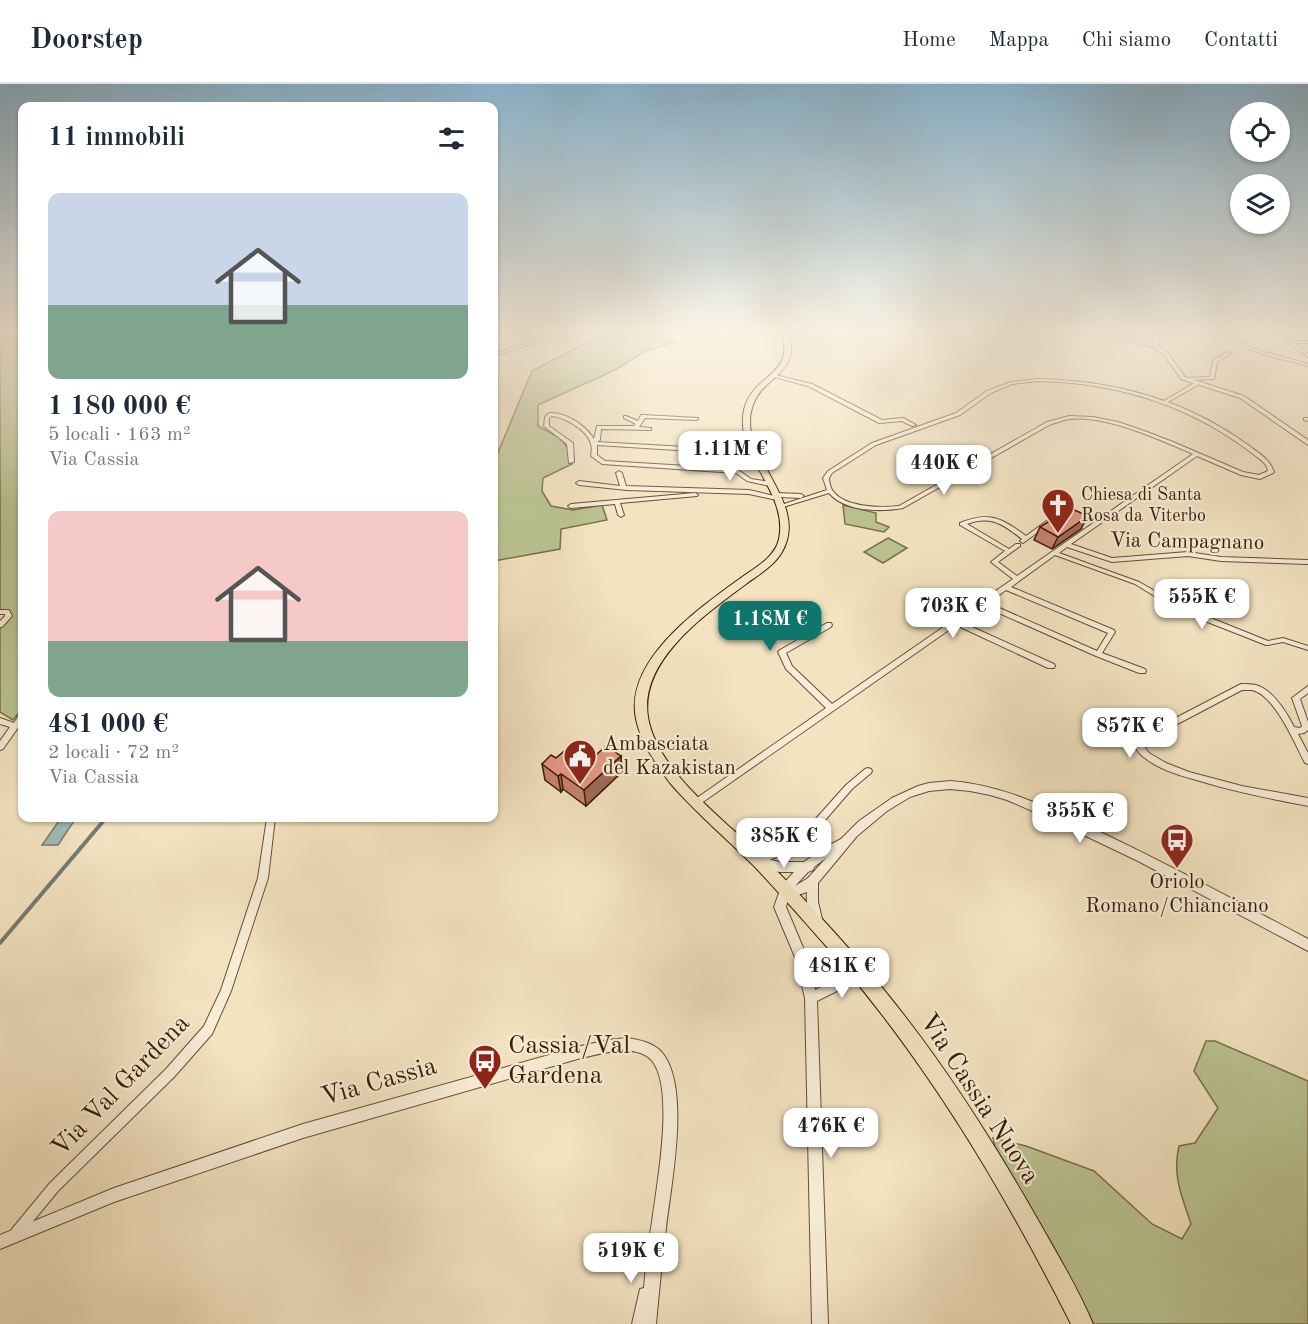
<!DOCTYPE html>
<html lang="it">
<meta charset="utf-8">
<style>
:root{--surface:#fff;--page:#f6f6f7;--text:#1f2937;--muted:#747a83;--line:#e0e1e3;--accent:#0f766e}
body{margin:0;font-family:"Old Standard TT",serif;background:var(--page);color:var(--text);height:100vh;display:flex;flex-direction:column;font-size:22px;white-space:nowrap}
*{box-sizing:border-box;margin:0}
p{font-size:20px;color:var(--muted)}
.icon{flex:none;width:33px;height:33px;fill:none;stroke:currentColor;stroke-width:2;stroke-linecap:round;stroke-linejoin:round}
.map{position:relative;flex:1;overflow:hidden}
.panel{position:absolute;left:18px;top:18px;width:480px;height:720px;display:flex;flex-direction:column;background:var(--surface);border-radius:12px;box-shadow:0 2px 4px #0004}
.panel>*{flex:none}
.fabs{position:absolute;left:1230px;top:18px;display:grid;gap:12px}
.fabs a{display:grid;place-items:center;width:60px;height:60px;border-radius:50%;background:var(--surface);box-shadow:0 2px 4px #0004;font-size:30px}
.price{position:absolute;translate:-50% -51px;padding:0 14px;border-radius:12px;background:#fff;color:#222;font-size:20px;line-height:39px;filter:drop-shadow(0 2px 3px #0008)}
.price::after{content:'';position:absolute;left:50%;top:36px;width:18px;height:14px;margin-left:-9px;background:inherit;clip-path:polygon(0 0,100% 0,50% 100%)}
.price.selected{background:var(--accent);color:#fff}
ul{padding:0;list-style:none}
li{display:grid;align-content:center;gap:12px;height:318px;padding:0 30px}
li span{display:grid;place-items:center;height:186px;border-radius:12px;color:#555}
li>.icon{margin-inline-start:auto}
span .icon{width:108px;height:108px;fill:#fffc;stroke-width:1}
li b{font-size:26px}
h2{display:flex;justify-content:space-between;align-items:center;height:72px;padding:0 30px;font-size:26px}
header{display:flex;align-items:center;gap:36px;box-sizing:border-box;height:84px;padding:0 30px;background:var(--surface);border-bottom:2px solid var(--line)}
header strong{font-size:28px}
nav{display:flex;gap:33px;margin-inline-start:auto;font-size:21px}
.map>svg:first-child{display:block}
.green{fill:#bbc493;stroke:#7a704c;stroke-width:1.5}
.water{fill:#9dbdb9;stroke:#757c71;stroke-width:1.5}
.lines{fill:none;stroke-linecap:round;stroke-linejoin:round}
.stream{stroke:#757c71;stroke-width:4}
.minor-casing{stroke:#684d33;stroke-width:2}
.tertiary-casing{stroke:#684d33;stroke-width:2}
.primary-casing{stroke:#391b04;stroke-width:2}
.minor{fill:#f7edd7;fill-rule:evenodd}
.tertiary{fill:#f7edd7;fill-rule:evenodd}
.primary{fill:#f3e3c1;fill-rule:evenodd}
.wall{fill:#c68372;stroke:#391b04;stroke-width:1.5}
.shaded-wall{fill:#a16a5c;stroke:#391b04;stroke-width:1.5}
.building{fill:#e69884;stroke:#391b04;stroke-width:1.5}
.labels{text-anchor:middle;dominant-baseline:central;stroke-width:4.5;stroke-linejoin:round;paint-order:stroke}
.far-poi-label{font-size:18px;fill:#391b04;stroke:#f7edd7;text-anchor:start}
.street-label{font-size:21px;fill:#391b04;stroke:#f7edd7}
.poi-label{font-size:21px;fill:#391b04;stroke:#f7edd7;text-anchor:start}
.near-poi-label{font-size:26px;fill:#391b04;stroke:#f7edd7;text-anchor:start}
.near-street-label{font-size:26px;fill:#391b04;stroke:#f7edd7}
</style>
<header>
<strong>Doorstep</strong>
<nav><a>Home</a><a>Mappa</a><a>Chi siamo</a><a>Contatti</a></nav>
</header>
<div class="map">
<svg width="1308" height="1240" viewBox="0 0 1308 1240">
<rect width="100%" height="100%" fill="#f3e3c1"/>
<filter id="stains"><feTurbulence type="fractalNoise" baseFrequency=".00333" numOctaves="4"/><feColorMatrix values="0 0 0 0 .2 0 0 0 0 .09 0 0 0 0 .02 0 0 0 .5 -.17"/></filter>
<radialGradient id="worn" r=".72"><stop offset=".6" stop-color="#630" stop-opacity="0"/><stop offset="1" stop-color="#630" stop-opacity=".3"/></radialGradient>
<g class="green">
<polygon points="0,246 22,246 22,625 13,636 0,628 0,542 8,529 0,528"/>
<polygon points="611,246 664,246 674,258 645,267 617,285 538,321 538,342 560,354 574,372 572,380 543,394 542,407 551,422 573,426 602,421 607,436 561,445 560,465 494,477 494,378 532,287"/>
<polygon points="843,421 876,429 876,438 889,443 884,448 845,440"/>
<polygon points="888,454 907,464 883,479 864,468"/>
<path d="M1206,957H1215L1308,997V1240H1092L995,1063L993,1054L1026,1062L1094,1087L1152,1140L1182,1155L1191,1140C1182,1113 1172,1091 1179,1062L1195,1059L1218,1024L1194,987Z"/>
</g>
<polygon class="water" points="61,734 76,734 58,761 42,761"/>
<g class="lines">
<polyline class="stream" points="0,859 106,734"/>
<defs>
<g id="minor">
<polygon points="575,246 579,246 584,249 562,259 560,259 560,257 579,249"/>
<polygon points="708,246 741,246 717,249"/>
<path d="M1221,246H1225C1249,269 1278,270 1308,280V282C1277,273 1244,270 1221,246Z"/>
<path d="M529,247L542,248L549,252L541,257L494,272V270L539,255L544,252C529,244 510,257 494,254V252H507Z"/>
<polygon points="1288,257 1308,257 1308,259 1293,259 1308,270 1308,273 1287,259 1286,258"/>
<polygon points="1228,268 1232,269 1217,278 1214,295 1185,296 1183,295 1185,294 1210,293 1213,276"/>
<polygon points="771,290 812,300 882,336 903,334 916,341 912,342 902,337 879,339 808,302 771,292"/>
<path d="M1038,295C1081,296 1123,302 1164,317L1194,299H1198V301L1168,318C1197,329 1223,343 1248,361C1258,369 1270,375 1274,388L1273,389L1260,395L1241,391L1197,372L1071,460L1112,474L1188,468L1221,473L1308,476V480L1221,477L1188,472L1112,478L1067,463L1059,469L1139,498L1181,522L1268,557L1283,554L1308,562V566L1283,558L1268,561H1266L1177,526L1135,500L1055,471L1011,503L1114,546L1115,548L1102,569L1145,585L1146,587L1145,589H1139L1096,572L983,522L961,538L1054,580L1055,582L1054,584H1048L956,541L700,720L697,722L694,720L693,718L694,716L826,624L786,585L778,568L780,566L827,539H831L832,541L831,543L786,569L792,582L832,620L1013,495L991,478L1005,467L960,441V439C990,427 1001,434 1026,452L1059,428H1063V430L1023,459L1020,457L1022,455C1003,440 991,431 967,440L1009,465L1016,460H1020V462L998,478L1017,492L1193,370C1158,355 1106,331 1069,335C1063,336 1057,339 1051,340L903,424C881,428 845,428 829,409L783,423L781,424L778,422L827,406L823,394L828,387L872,359L956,329L987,307L1011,298ZM1038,297C1122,299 1195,323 1261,376L1266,381L1268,387L1259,391L1243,388L1173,358L1147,348L1118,338L1093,333L1069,332L1047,338L899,422C881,424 841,424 831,404C830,401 829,397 829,394L832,389L876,361L960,331L991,309L1012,300ZM1006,506L1108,549L1097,567L988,519Z"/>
<path d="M549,329C566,328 585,341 594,355L597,342H634L636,340L624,334V332H626L638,337L641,331H643L698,334V335L696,336L645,334L639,343L651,344V346L601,345L600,356L597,358L756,367L759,369L756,371L597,361V371L605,377L737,385L751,395L770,398L773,400L770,402L747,397L736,389L602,380L591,372C592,367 592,361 590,357C584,344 565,334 552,332L549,334V342L573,359L574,378L569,379L567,360L544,342L545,333Z"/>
<polygon points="1304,334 1308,334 1308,337 1304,336"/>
<polygon points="619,387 622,389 626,402 749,406 774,412 774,410 776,409 801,410 804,412 801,414 779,413 780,414 777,416 749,410 627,406 579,401 576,399 579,397 620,402 616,389"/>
<polygon points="695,409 698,411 697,412 620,419 624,431 621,433 618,431 615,420 571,424 568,422 571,420"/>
<polygon points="0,526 9,526 12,532 2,543 0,543 0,537 5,532 5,530 0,530"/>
<path d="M1241,600C1246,600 1251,600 1256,601C1274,607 1286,627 1294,643L1300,644L1302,642L1292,614L1308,602V609L1300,615L1308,638V646L1304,649L1298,650L1308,669V680L1305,679C1295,660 1275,611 1252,606C1251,606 1243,606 1242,606L1147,656L1142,660L1149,669L1166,679L1189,688L1242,702L1308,714V722C1272,715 1235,708 1200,697C1181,692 1160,686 1145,674C1140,671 1136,665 1133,660L1141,652Z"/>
<polygon points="22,630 22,638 3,665 0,666 0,657 10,643 0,640 0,634 14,639 19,631"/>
<polygon points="868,684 871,685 872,687 871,689 852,705 801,764 758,780 755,779 754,776 755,773 795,758 846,701 865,685"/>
<polygon points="267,734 275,734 268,794 231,907 212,950 174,993 58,1107 20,1153 16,1155 12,1153 10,1149 12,1145 50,1099 166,985 204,942 221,906 258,794"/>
</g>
<g id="tertiary">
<polygon points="1088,246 1094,246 1153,260 1157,246 1161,246 1158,262 1168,269 1185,293 1244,312 1308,356 1308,361 1240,314 1181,295 1164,271 1153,263"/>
<path d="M950,697C1003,701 1049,724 1096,746C1168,780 1238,818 1308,855V867L1138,777L1044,732L1007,716L990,711L970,707L950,705L929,707L910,713L887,727L857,752L818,799V818L822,835L820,839L816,840L812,839C808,829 806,818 807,808L795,812H789L786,823L807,873L815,906L859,884L863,886L865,890L863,894L817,917L828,1240H812L805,914L795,873L774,823L779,809L784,799L794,788H779L757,781L756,778L757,775L761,773L779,778H804L822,765L841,755L859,737L892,714L918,702L929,699ZM827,773L808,794L795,802L808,788L813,786L814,783Z"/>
<path d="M627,954C640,956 656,959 664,971C690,1008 671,1100 666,1144C662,1176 659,1208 656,1240H632L640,1205L644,1204C646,1180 649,1155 653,1131C657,1099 677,994 648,973C629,960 601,970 581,974L303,1054L114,1118L0,1165V1151L114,1104L303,1040L581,962L608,956Z"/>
</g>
<path id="primary" d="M781,246H787C804,292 762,289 752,324C737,372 811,418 782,468C774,482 758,491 746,500C706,530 639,576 648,633C657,690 733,742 772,782C811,822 849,863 884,906C943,978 992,1055 1038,1136C1057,1170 1078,1204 1093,1240H1071C1001,1102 929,981 827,863C803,836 779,808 754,782C726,754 696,729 670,699C656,680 641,659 636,635C624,577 698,525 738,496C753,485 775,474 779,455C789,408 734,372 744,326C752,289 797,293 781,246Z"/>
</defs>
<use href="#minor" class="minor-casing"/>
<use href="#tertiary" class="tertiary-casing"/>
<use href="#primary" class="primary-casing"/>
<use href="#minor" class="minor"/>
<use href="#tertiary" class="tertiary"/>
<use href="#primary" class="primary"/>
</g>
<g class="wall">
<polygon points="1040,443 1081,445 1052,465 1034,456"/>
<polygon points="621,672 622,688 586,722 563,705 561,708 545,696 542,680 556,674"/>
</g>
<g class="shaded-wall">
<polygon points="1088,432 1081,445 1052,465 1058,453"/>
<polygon points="621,672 622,688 586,722 584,706"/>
<polygon points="561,690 563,705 561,708 558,692"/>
</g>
<g class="building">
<polygon points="1072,425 1088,432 1058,453 1040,443 1059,431"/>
<polygon points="577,656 597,670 606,662 621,672 584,706 561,690 558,692 542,680 551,671 556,674"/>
</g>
<linearGradient id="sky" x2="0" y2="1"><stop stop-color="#8ab8d5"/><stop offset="0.59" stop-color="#faf2e3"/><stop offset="1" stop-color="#faf2e3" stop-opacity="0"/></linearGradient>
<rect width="1308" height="419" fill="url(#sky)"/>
<defs>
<symbol id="church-pin" viewBox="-11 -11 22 30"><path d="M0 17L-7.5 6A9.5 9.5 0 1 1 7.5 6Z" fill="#8f2418" stroke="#f7edd7"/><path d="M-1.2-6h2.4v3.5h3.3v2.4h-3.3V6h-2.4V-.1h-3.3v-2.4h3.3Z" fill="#fff"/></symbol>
<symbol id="civic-pin" viewBox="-11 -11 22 30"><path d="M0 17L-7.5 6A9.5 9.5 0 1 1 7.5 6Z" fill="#8f2418" stroke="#f7edd7"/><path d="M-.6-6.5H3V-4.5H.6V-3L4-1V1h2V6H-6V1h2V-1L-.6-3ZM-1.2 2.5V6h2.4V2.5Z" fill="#fff"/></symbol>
<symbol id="bus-pin" viewBox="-11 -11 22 30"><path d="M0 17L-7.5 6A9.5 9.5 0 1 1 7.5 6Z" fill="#8f2418" stroke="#f7edd7"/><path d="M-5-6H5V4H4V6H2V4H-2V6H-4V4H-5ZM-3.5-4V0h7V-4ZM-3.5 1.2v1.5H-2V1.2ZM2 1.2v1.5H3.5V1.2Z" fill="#fff"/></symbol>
</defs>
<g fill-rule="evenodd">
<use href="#church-pin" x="1039" y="402" width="38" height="52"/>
<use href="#civic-pin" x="561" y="653" width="38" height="52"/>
<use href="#bus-pin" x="1158" y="737" width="38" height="52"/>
<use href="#bus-pin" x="466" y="958" width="38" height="52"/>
</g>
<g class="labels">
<g class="far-poi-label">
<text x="1081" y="411">Chiesa di Santa<tspan x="1081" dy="21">Rosa da Viterbo</tspan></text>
</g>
<g class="street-label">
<text transform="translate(1187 458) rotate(1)">Via Campagnano</text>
</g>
<g class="poi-label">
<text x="603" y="660">Ambasciata<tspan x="603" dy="24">del Kazakistan</tspan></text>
<text x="1177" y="798" text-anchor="middle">Oriolo<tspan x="1177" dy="24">Romano/Chianciano</tspan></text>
</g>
<g class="near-poi-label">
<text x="508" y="962">Cassia/Val<tspan x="508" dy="30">Gardena</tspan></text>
</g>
<g class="near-street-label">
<text transform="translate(379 998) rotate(-16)">Via Cassia</text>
<text transform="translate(121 1002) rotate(-46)">Via Val Gardena</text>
<text transform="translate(979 1015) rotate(57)">Via Cassia Nuova</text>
</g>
</g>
<rect width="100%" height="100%" filter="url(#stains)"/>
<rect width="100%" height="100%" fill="url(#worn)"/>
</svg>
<div class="fabs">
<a><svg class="icon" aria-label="locate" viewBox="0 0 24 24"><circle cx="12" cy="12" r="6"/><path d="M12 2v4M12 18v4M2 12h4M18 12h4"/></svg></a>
<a><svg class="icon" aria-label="layers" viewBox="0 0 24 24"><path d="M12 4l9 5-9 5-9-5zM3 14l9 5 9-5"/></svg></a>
</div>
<b class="price" style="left:730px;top:398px">1.11M €</b>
<b class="price" style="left:944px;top:412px">440K €</b>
<b class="price" style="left:1202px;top:546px">555K €</b>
<b class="price" style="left:953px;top:555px">703K €</b>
<b class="price selected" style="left:770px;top:568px">1.18M €</b>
<b class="price" style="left:1130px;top:675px">857K €</b>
<b class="price" style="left:1080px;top:760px">355K €</b>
<b class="price" style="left:784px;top:785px">385K €</b>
<b class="price" style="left:842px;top:915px">481K €</b>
<b class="price" style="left:831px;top:1075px">476K €</b>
<b class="price" style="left:631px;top:1200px">519K €</b>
<section class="panel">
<h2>11 immobili<svg class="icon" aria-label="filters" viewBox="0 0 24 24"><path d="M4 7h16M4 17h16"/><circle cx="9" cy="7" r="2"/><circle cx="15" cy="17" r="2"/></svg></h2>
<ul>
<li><span style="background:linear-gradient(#c9d6e8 60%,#7fa58c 0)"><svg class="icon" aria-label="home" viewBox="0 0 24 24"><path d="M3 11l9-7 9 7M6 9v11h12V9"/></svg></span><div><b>1 180 000 €</b><p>5 locali · 163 m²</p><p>Via Cassia</p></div></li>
<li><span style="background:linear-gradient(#f6c9c9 70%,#7fa58c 0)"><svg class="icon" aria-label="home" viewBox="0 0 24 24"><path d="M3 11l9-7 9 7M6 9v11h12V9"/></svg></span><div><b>481 000 €</b><p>2 locali · 72 m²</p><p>Via Cassia</p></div></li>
</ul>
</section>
</div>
